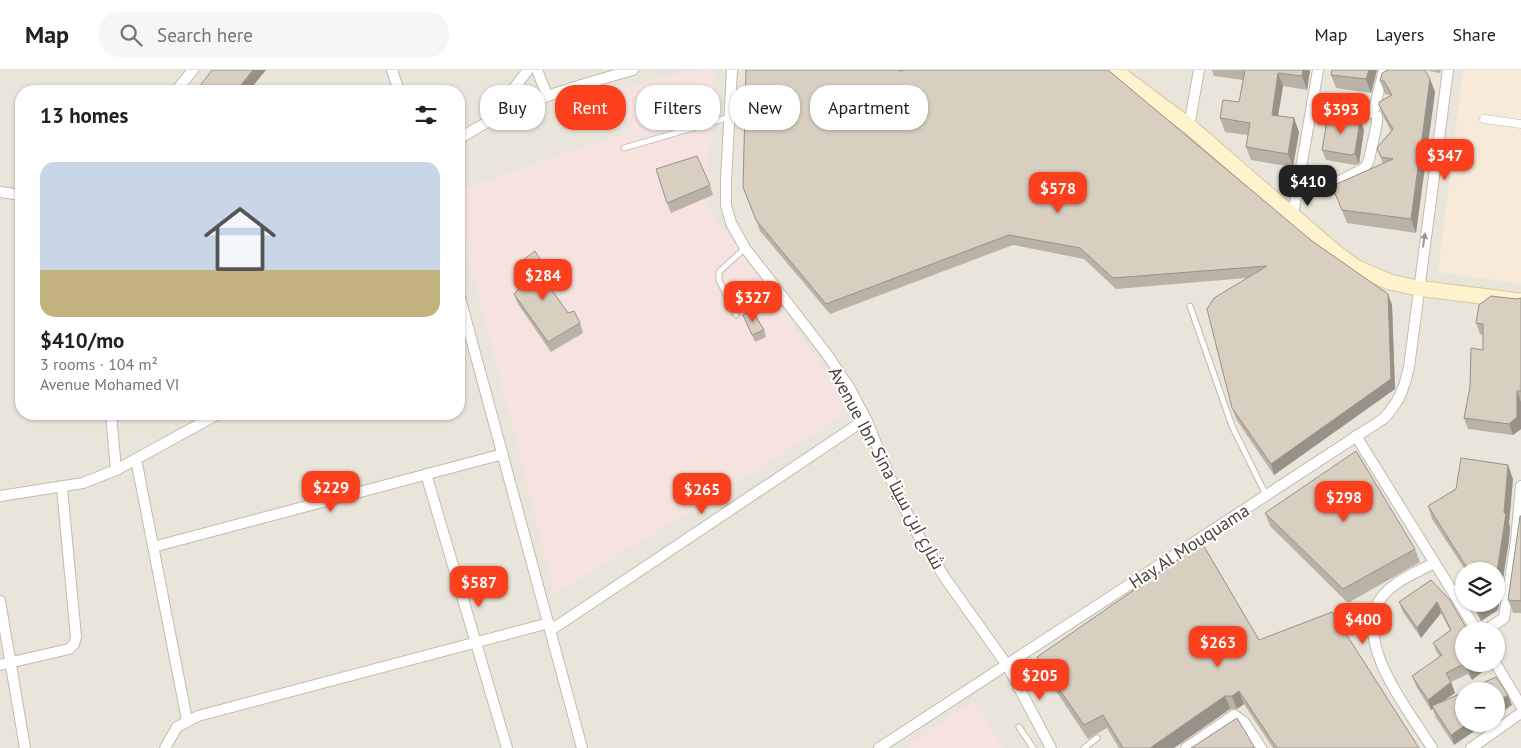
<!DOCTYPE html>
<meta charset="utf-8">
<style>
:root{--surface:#fff;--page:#f6f6f6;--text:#202124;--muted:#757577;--line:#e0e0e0;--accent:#fc3f1d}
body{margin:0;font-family:"PT Sans",Cairo,sans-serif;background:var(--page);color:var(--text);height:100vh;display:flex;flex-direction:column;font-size:19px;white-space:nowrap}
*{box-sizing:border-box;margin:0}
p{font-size:16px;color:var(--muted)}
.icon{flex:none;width:28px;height:28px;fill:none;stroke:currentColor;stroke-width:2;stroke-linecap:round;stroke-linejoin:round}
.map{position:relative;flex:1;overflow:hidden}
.panel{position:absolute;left:15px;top:15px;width:450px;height:335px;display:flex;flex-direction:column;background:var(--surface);border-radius:20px;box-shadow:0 1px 4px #0004}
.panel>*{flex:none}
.top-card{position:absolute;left:480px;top:15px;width:475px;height:45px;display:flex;gap:10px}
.fabs{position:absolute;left:1455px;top:492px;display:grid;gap:10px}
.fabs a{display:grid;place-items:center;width:50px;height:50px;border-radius:50%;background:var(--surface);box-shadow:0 1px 4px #0004;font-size:25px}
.price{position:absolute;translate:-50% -42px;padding:0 11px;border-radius:10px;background:var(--accent);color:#fff;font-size:16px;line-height:32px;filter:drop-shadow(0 1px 2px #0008)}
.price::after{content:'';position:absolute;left:50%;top:30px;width:15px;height:11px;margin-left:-8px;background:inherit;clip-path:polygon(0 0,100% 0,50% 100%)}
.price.selected{background:#222;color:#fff}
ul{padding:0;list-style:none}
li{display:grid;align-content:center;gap:10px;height:265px;padding:0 25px}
li span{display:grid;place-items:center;height:155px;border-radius:15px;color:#555}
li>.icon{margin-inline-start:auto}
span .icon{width:90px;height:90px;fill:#fffc;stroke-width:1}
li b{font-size:21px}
h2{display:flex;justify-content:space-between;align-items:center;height:60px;padding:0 25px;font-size:21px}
.pill{padding:0 18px;border-radius:20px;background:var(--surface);box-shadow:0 1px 4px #0004;font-size:18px;line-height:45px}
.pill.selected{background:var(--accent);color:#fff}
header{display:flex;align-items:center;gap:30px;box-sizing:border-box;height:70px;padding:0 25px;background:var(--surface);border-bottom:1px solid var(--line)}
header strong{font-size:24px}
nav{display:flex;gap:28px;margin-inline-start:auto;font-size:18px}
.search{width:350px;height:45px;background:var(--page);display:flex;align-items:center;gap:12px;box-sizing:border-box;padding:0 18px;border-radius:20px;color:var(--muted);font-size:19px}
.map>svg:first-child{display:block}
.residential{fill:#eae5da;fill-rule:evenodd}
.commercial{fill:#f7ead8}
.medical{fill:#f6e3e0}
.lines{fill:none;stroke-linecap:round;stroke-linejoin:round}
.service-casing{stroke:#c2bbae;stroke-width:7}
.pedestrian-casing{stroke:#c2bbae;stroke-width:9}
.minor-casing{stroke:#c2bbae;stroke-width:12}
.secondary-casing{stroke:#d6c79b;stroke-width:17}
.service{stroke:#fff;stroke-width:5}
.pedestrian{stroke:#fff;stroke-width:8}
.minor{stroke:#fff;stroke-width:10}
.secondary{stroke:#fff3cd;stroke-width:15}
.wall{fill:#bab2a6}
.shaded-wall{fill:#979187}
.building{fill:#d8cfc1;stroke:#979187}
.oneway{fill:#9c9892}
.labels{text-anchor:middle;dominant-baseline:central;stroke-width:4;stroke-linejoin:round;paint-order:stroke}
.street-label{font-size:18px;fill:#4b4439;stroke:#fff}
</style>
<header>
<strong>Map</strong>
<div class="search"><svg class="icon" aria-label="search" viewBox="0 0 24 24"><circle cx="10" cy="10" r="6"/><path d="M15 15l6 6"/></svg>Search here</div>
<nav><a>Map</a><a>Layers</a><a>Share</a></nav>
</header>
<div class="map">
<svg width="1521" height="678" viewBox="0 0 1521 678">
<rect width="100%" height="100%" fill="#f6f3ec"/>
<path class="residential" d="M0,0H1521V678H0ZM21,21H459V344H21ZM1464,501H1496V534H1464ZM1464,561H1496V594H1464ZM1464,621H1496V654H1464Z"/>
<polygon class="commercial" points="1463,0 1521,0 1521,214 1438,202"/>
<g class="medical">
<polygon points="692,0 715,0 706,135 854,339 555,524 459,149 459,120 629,61 621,18"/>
<polygon points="973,632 1003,678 909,678 908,676"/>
</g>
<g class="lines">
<defs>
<g id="service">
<polyline points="624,78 730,47"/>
<polyline points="1190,236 1232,356 1266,425"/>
<polyline points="736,245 719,210 719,202 745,178"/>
<polyline points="1019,657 1033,678"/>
<polyline points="1084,678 1097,668"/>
</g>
<polyline id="pedestrian" points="1484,49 1521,54"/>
<g id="minor">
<polyline points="392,0 399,21"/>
<polyline points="537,0 547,25"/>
<polyline points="732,0 726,110 726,135 731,153 745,178 826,283 849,317 866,349 894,417 917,463 945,508 1007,595 1051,678"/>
<polyline points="176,21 193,0"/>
<polyline points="1373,43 1384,0"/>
<polyline points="490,49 528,0"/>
<polyline points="1189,56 1199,0"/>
<path d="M459,69C512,34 572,17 633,0"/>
<polyline points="0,122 21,125"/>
<polyline points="1297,122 1330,116 1365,98 1369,90 1377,53 1377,46 1373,43 1312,32"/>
<polyline points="1293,144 1318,0"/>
<polyline points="459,224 582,678"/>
<polyline points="1356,366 1477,561"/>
<polyline points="136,389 187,650"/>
<polyline points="116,400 218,344"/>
<polyline points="426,404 507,678"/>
<polyline points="0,426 83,413 116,400 111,344"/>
<polyline points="153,477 503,384"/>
<polyline points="0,531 25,678"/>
<polyline points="551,560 866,349"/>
<polyline points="1485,561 1504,548 1516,471 1521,416"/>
<polyline points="1496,594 1521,636"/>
<polyline points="0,595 69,579 74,574 76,567 62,418"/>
<polyline points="165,678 177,657 198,646 549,553"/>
<path d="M879,678L1383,349C1399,333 1404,319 1409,297L1448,0"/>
<polyline points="1186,678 1234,645 1244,652 1261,678"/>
<path d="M1432,678C1410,642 1356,577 1378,533C1388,513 1416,503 1434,493"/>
<polyline points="1471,678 1521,643"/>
</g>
<polyline id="secondary" points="1114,0 1189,56 1335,182 1357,198 1390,212 1417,218 1521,231"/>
</defs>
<use href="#service" class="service-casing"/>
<use href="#pedestrian" class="pedestrian-casing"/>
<use href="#minor" class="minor-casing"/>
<use href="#secondary" class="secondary-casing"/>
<use href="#service" class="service"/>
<use href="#pedestrian" class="pedestrian"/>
<use href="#minor" class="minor"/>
<use href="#secondary" class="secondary"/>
</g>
<g class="wall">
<polygon points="746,0 1108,0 1312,171 1388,224 1392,235 1395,319 1274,405 1236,349 1232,338 1246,208 1116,219 1084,189 1013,175 830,244 760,161 743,117"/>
<polygon points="1212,0 1310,0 1307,20 1283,16 1278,46 1294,48 1299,62 1293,97 1251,90 1246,77 1248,65 1225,62 1220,48 1239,32 1243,10 1214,6"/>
<polygon points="1377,0 1371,23 1336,18 1331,5"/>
<polygon points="1388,0 1441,0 1440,3 1425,0 1430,9 1435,22 1416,163 1347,153 1332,116 1383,94 1377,78 1391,61 1384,48 1379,35 1390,26 1389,25 1385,24 1380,11"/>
<polygon points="1360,50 1364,60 1359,94 1355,95 1326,90 1322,80"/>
<polygon points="710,115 713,125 671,143 667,133"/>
<polygon points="518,194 547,201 551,211 548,214 568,243 580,253 583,263 551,282 518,234 514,224 526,211 522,205"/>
<polygon points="1521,228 1521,359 1513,365 1468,359 1464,348 1483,280 1483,265 1480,264 1476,253 1516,229"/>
<polygon points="743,245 764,260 766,267 755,272"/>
<polygon points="1513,409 1509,453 1510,457 1509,470 1498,540 1481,551 1476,543 1472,534 1496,534 1496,501 1466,501 1432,449 1428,436"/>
<polygon points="1265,443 1415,479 1420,492 1348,533 1270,456"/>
<polygon points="1521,446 1521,543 1513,543 1508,530"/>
<polygon points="1431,510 1487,598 1472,610 1468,604 1451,612 1455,623 1444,630 1454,675 1435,646 1433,639 1431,640 1416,616 1412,606 1440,587 1437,583 1433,573 1450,560 1441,543 1421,568 1403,542 1399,532"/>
<polygon points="1259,570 1419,678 1273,678 1244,634 1237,639 1230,639 1174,678 1119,678 1107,658 1088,669 1042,600 1037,587"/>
</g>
<g class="shaded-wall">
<polygon points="253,0 266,0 249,21 238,21 237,20"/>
<polygon points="1303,0 1310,0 1307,20 1302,6"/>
<polygon points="1369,0 1377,0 1371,23 1366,9"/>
<polygon points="1278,3 1283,16 1276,58 1272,45"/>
<polygon points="1430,9 1435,22 1416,163 1411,149"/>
<polygon points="1294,48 1299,62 1293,97 1288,84"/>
<polygon points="1360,50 1364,60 1359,94 1355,83"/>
<polygon points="547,201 551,211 546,216 542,206"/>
<polygon points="1388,224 1392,235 1395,319 1274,405 1271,394"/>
<polygon points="1517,321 1521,332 1521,359 1513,365 1509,354"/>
<polygon points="1508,395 1513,409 1509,453 1510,457 1509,470 1498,540 1481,551 1476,537 1481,534 1496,534 1496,508 1504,443"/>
<polygon points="1437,532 1441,543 1421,568 1417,558"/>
<polygon points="1476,594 1486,594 1487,598 1472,610 1468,600"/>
<polygon points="1451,612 1455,623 1433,638 1432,636 1433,639 1431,640 1428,630"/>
<polygon points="1239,621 1244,634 1237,639 1232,626"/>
<polygon points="1508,625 1512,635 1496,646 1496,633"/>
<polygon points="1225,626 1230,639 1174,678 1150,678"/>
<polygon points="1467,654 1485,654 1454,675 1451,665"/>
</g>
<g class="building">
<polygon points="212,0 253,0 237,20 235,18 232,21 196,21"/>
<polygon points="746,0 898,0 901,1 904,0 1108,0 1312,171 1388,224 1391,309 1271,394 1232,338 1207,239 1214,228 1267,196 1113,208 1080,178 1009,165 826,234 756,150 743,117"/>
<polygon points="1245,0 1303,0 1302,6 1278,3 1272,45 1294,48 1288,84 1246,77 1250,53 1220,48 1223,30 1239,32"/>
<polygon points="1332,0 1369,0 1366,9 1331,5"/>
<polygon points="1388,0 1425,0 1430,9 1411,149 1342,140 1332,116 1393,89 1381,87 1377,78 1393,59 1379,35 1379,32 1392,25 1384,11 1380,11 1382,3"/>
<polygon points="1328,45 1360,50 1355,83 1351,85 1322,80"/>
<polygon points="697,86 710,115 667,133 656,99"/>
<polygon points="535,181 547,201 542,206 568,243 574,241 580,253 548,272 514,224 528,209 518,194"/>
<polygon points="1491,226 1516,229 1521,228 1521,321 1517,321 1517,347 1509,354 1464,348 1470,317 1471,278 1483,280 1483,254 1476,253 1479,235"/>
<polygon points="752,240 764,260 752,265 743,245"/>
<polygon points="1356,381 1415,479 1343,519 1265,443"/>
<polygon points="1461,388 1508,395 1504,443 1506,443 1504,457 1496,508 1496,501 1469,501 1428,436 1456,419"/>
<polygon points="1520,446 1521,446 1521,531 1508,530"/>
<polygon points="1202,473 1259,570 1332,542 1419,678 1277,678 1239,621 1232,626 1225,626 1150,678 1123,678 1103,645 1084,655 1037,587"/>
<polygon points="1431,510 1450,530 1468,561 1464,561 1464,594 1476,594 1468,600 1464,594 1446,603 1451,612 1428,630 1412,606 1442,585 1433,573 1451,560 1437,532 1417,558 1399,532"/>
<polygon points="1473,534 1481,534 1476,537"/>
<polygon points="1496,607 1508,625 1496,633 1496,621 1465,621"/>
<polygon points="1464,622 1464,654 1467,654 1451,665 1432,636"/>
<polygon points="1237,648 1255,678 1191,678"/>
</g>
<defs><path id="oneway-solid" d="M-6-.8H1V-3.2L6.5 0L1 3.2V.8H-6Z" transform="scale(1.25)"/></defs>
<use class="oneway" href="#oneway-solid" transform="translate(1424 170) rotate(-82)"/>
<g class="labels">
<g class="street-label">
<text transform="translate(887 398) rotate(62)">Avenue Ibn Sina شارع ابن سينا</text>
<text transform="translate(1189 476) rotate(-33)">Hay Al Mouquama</text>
</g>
</g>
</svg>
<div class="fabs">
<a><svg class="icon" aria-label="layers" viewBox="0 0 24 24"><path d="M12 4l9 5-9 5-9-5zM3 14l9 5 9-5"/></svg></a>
<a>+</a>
<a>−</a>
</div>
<b class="price" style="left:1341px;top:65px">$393</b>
<b class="price" style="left:1445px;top:111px">$347</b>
<b class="price selected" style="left:1308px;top:137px">$410</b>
<b class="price" style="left:1058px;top:144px">$578</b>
<b class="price" style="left:543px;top:231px">$284</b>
<b class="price" style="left:753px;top:253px">$327</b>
<b class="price" style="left:331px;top:443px">$229</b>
<b class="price" style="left:702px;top:445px">$265</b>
<b class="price" style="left:1344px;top:453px">$298</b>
<b class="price" style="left:479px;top:538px">$587</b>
<b class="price" style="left:1363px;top:575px">$400</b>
<b class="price" style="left:1218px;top:598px">$263</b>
<b class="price" style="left:1040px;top:631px">$205</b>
<div class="top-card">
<a class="pill">Buy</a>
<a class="pill selected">Rent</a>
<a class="pill">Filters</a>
<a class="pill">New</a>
<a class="pill">Apartment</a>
</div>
<section class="panel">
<h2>13 homes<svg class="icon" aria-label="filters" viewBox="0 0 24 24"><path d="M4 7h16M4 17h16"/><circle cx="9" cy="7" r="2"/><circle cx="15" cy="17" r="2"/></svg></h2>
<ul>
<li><span style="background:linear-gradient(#c9d6e8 70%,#c2b280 0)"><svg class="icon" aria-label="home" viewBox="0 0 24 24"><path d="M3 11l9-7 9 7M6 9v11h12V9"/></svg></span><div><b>$410/mo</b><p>3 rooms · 104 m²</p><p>Avenue Mohamed VI</p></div></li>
</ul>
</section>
</div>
